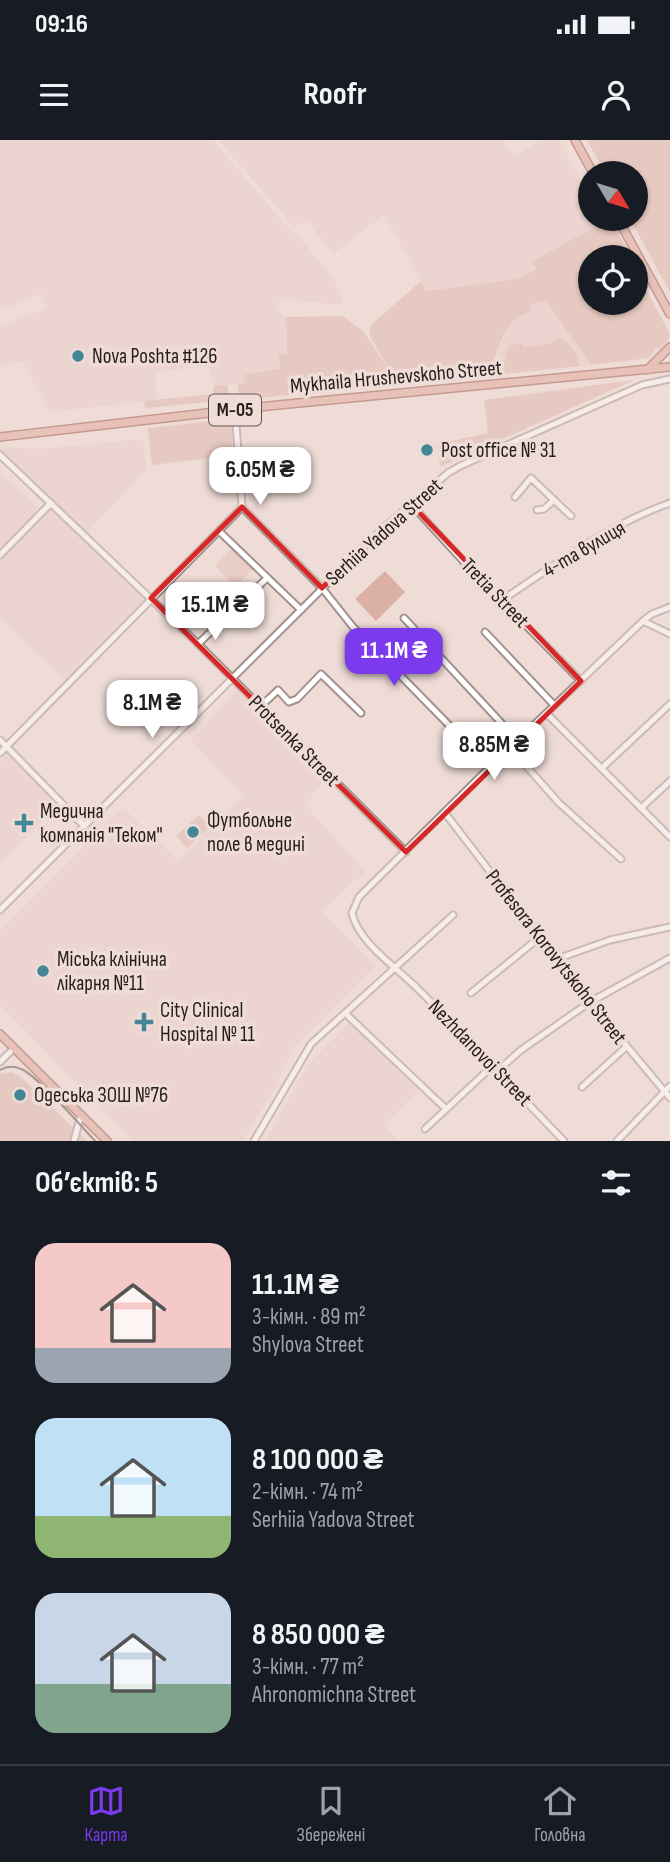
<!DOCTYPE html>
<html lang="uk">
<meta charset="utf-8">
<style>
:root{--surface:#171b24;--page:#242831;--text:#f1f3f6;--muted:#9ea1a6;--line:#363941;--accent:#7c3aed}
body{margin:0;font-family:"Sofia Sans Condensed",sans-serif;background:var(--page);color:var(--text);height:100vh;display:flex;flex-direction:column;font-size:26px;white-space:nowrap}
*{box-sizing:border-box;margin:0}
p{font-size:23px;color:var(--muted)}
.icon{flex:none;width:38px;height:38px;fill:none;stroke:currentColor;stroke-width:2;stroke-linecap:round;stroke-linejoin:round}
.map{position:relative;height:1001px;overflow:hidden}
.side{display:flex;flex-direction:column;background:var(--surface);flex:1}
.side>*{flex:none}
.needle{width:46px;rotate:128deg}
.buttons{position:absolute;left:578px;top:21px;display:grid;gap:14px}
.buttons a{display:grid;place-items:center;width:70px;height:70px;border-radius:50%;background:var(--surface);box-shadow:0 2px 5px #0004;font-size:35px}
.price{position:absolute;translate:-50% -60px;padding:0 16px;border-radius:14px;background:#fff;color:#222;font-size:23px;line-height:46px;filter:drop-shadow(0 2px 4px #0008)}
.price::after{content:'';position:absolute;left:50%;top:42px;width:21px;height:16px;margin-left:-10px;background:inherit;clip-path:polygon(0 0,100% 0,50% 100%)}
.price.selected{background:var(--accent);color:#fff}
ul{padding:0;list-style:none}
li{display:flex;align-items:center;gap:21px;height:175px;padding:0 35px}
li span{display:grid;place-items:center;flex:none;width:196px;height:140px;border-radius:21px;color:#555}
li>.icon{margin-inline-start:auto}
span .icon{width:84px;height:84px;fill:#fffc;stroke-width:1}
li b{font-size:30px}
h2{display:flex;justify-content:space-between;align-items:center;height:84px;padding:0 35px;font-size:30px}
.status{display:flex;justify-content:space-between;align-items:center;height:49px;padding:0 35px;background:var(--surface);direction:ltr}
.status svg{height:19px;fill:currentColor}
header{display:flex;justify-content:space-between;align-items:center;height:91px;padding:0 35px;background:var(--surface);font-size:32px;font-weight:700}
.menu{display:flex;justify-content:space-around;align-items:center;height:98px;border-top:2px solid var(--line);background:var(--surface);font-size:19px;color:var(--muted)}
.menu a{display:grid;justify-items:center;gap:4px}
.menu .selected{color:var(--accent)}
.map>svg:first-child{display:block}
.built{fill:#e9cdc7}
.green{fill:#dbb1a6}
.lines{fill:none;stroke-linecap:round;stroke-linejoin:round}
.minor-casing{stroke:#a3918d;stroke-width:9}
.major-casing{stroke:#904c3c;stroke-width:10}
.minor{stroke:#fff;stroke-width:5}
.major{stroke:#dfa394;stroke-width:7}
.tram{stroke:#504745;stroke-width:2}
.marked{fill:none;stroke:#d62828;stroke-width:5;stroke-linejoin:round}
.poi-dot{fill:#438796;stroke:#efdcd7;stroke-width:2.5}
.labels{text-anchor:middle;dominant-baseline:central;stroke-width:7;stroke-linejoin:round;paint-order:stroke}
.shield{fill:#efdcd7;stroke:#625755;stroke-width:2}
.shield-label{font-size:19px;font-weight:bold;fill:#251e1d}
.poi-label{font-size:21px;fill:#251e1d;stroke:#efdcd7;text-anchor:start}
.street-label{font-size:21px;fill:#251e1d;stroke:#efdcd7}
</style>
<div class="status"><b>09:16</b><svg viewBox="0 0 49 12"><path d="M0 12V9h3v3zM5 12V6h3v6zM10 12V3h3v9zM15 12V0h3v12zM26 1h20v11H26zM47 4h2v5h-2z"/></svg></div>
<header><svg class="icon" aria-label="menu" viewBox="0 0 24 24"><path d="M4 6h16M4 12h16M4 18h16"/></svg>Roofr<svg class="icon" aria-label="person" viewBox="0 0 24 24"><circle cx="12" cy="8" r="4"/><path d="M4 21q1-7 8-7t8 7"/></svg></header>
<div class="map">
<svg width="670" height="1001" viewBox="0 0 670 1001">
<rect width="100%" height="100%" fill="#efdcd7"/>
<g class="built">
<polygon points="0,0 213,0 292,92 297,94 336,142 344,165 280,159 275,169 286,177 287,215 280,229 245,235 246,243 214,246 208,226 155,232 157,260 49,272 23,222 0,225 0,185 46,169 41,154 0,170"/>
<polygon points="218,0 503,0 514,17 541,0 559,0 590,57 590,79 610,79 533,120 536,129 517,139 426,151 384,75 333,114 307,81 294,87"/>
<polygon points="546,161 591,225 580,226 577,214 552,203 522,207 506,218 509,219 508,221 499,225 496,235 490,235 506,189 516,175 530,164"/>
<polygon points="143,299 147,329 86,394 0,311 0,307 38,309"/>
<polygon points="0,332 40,369 0,409"/>
<polygon points="51,364 150,458 67,543 0,477 0,419"/>
<polygon points="233,407 254,427 236,447 215,426"/>
<polygon points="240,547 267,575 263,579 283,599 282,601 324,642 305,664 365,732 322,771 376,826 293,909 274,950 242,1001 134,1001 0,866 0,790 123,667 178,721 244,655 190,600"/>
<polygon points="8,615 59,665 0,723 0,622"/>
<polygon points="350,882 420,949 384,985 399,1001 265,1001 307,925"/>
</g>
<g class="green">
<polygon points="587,0 670,0 670,152 630,79 635,79 635,33 605,33"/>
<path d="M610,79L632,117H590V163H635V123L636,131L670,194L669,200L659,209L657,207L649,218L591,225L546,161L530,164V172C502,179 498,211 490,235L403,244L394,237V244L239,260L238,244L245,243L244,235L280,229L279,215L287,214L286,177L343,176L364,192L391,233L369,194L372,184L421,141L426,151L517,139L536,129L532,121Z"/>
<polygon points="562,198 577,214 580,226 496,235 504,220 508,221 505,217 510,205 522,204 523,207 552,203 553,201"/>
<polygon points="634,240 440,327 438,304 488,293 484,260"/>
<polygon points="228,245 229,260 145,268 144,261 213,254 214,246"/>
<polygon points="231,279 233,315 152,325 148,288"/>
<polygon points="385,431 405,452 376,481 355,459"/>
<polygon points="199,675 210,687 187,708 176,696"/>
<polygon points="12,932 22,938 87,1001 0,1001 0,934"/>
</g>
<g class="lines">
<defs>
<g id="minor">
<polyline points="235,270 242,367 322,448 353,487 490,627"/>
<polyline points="0,315 198,504 406,712"/>
<polyline points="515,357 531,338 554,360"/>
<polyline points="411,364 477,436 581,541"/>
<polyline points="537,370 544,369 554,360 571,376"/>
<polyline points="219,391 301,470"/>
<polyline points="0,415 51,363"/>
<path d="M501,461C552,426 612,383 670,363"/>
<polyline points="404,478 518,601"/>
<polyline points="643,481 670,494"/>
<polyline points="485,492 554,565"/>
<polyline points="198,504 267,438"/>
<polyline points="260,567 278,550 289,562 297,559 321,534 361,573"/>
<polyline points="547,574 670,697"/>
<polyline points="0,600 84,686"/>
<polyline points="511,609 559,663 621,719"/>
<polyline points="0,613 242,367"/>
<polyline points="602,628 670,564"/>
<polyline points="641,668 670,641"/>
<polyline points="445,673 590,862 670,958"/>
<polyline points="0,770 383,388 448,333 460,326 642,245 670,239"/>
<polyline points="557,819 610,800 670,787"/>
<polyline points="471,853 540,797"/>
<polyline points="346,874 446,969"/>
<polyline points="0,922 14,908"/>
<polyline points="582,947 626,907"/>
<polyline points="425,989 487,931 503,926 521,910 590,862 670,818"/>
<polyline points="74,1001 81,975"/>
<polyline points="254,1001 311,904 453,775"/>
<path d="M564,1001C515,951 468,898 418,849C397,828 358,802 352,773L359,757L490,627L643,481L652,474L670,467"/>
<polyline points="617,1001 670,946"/>
</g>
<g id="major">
<polyline points="575,0 593,33"/>
<polyline points="618,79 670,174"/>
<polyline points="647,230 670,207"/>
<polyline points="0,297 268,266 670,227"/>
<polyline points="0,894 107,1001"/>
</g>
</defs>
<use href="#minor" class="minor-casing"/>
<use href="#major" class="major-casing"/>
<use href="#minor" class="minor"/>
<use href="#major" class="major"/>
<path class="tram" d="M0,930C7,926 14,926 21,929C37,935 81,986 95,1001"/>
</g>
<path d="M0 0H670V1001H0ZM411,364L581,541L406,712L151,458L242,367L322,448Z" fill="#efdcd7" fill-opacity=".55" fill-rule="evenodd"/>
<path class="marked" d="M411,364L581,541L406,712L151,458L242,367L322,448Z"/>
<g class="poi-dot">
<circle cx="78" cy="216" r="7"/>
<circle cx="427" cy="310" r="7"/>
<path d="M20.5 672.5h7v7h7v7h-7v7h-7v-7h-7v-7h7z"/>
<circle cx="193" cy="692" r="7"/>
<circle cx="43" cy="831" r="7"/>
<path d="M140.5 871.5h7v7h7v7h-7v7h-7v-7h-7v-7h7z"/>
<circle cx="20" cy="955" r="7"/>
</g>
<g class="labels">
<rect class="shield" x="209" y="254.5" width="52" height="31" rx="5"/>
<g class="shield-label">
<text x="235" y="270">М-05</text>
</g>
<g class="poi-label">
<text x="92" y="216">Nova Poshta #126</text>
<text x="441" y="310">Post office № 31</text>
<text x="40" y="671">Медична<tspan x="40" dy="24">компанія "Теком"</tspan></text>
<text x="207" y="680">Футбольне<tspan x="207" dy="24">поле в медині</tspan></text>
<text x="57" y="819">Міська клінічна<tspan x="57" dy="24">лікарня №11</tspan></text>
<text x="160" y="870">City Clinical<tspan x="160" dy="24">Hospital № 11</tspan></text>
<text x="34" y="955">Одеська ЗОШ №76</text>
</g>
<g class="street-label">
<text transform="translate(396 237) rotate(-5)">Mykhaila Hrushevskoho Street</text>
<text transform="translate(384 392) rotate(-42)">Serhiia Yadova Street</text>
<text transform="translate(584 409) rotate(-30)">4-та вулиця</text>
<text transform="translate(495 453) rotate(46)">Tretia Street</text>
<text transform="translate(294 601) rotate(45)">Protsenka Street</text>
<text transform="translate(556 817) rotate(52)">Profesora Korovytskoho Street</text>
<text transform="translate(480 913) rotate(46)">Nezhdanovoi Street</text>
</g>
</g>
</svg>
<div class="buttons">
<a><svg class="needle" viewBox="-14 -14 28 28"><path d="M0-13l5 13h-10z" fill="#e53935"/><path d="M0 13l5-13h-10z" fill="#9ea1a6"/></svg></a>
<a><svg class="icon" aria-label="locate" viewBox="0 0 24 24"><circle cx="12" cy="12" r="6"/><path d="M12 2v4M12 18v4M2 12h4M18 12h4"/></svg></a>
</div>
<b class="price" style="left:260px;top:367px">6.05M ₴</b>
<b class="price" style="left:215px;top:502px">15.1M ₴</b>
<b class="price selected" style="left:394px;top:548px">11.1M ₴</b>
<b class="price" style="left:152px;top:600px">8.1M ₴</b>
<b class="price" style="left:494px;top:642px">8.85M ₴</b>
</div>
<section class="side">
<h2>Об’єктів: 5<svg class="icon" aria-label="filters" viewBox="0 0 24 24"><path d="M4 7h16M4 17h16"/><circle cx="9" cy="7" r="2"/><circle cx="15" cy="17" r="2"/></svg></h2>
<ul>
<li><span style="background:linear-gradient(#f6c9c9 75%,#9aa5b1 0)"><svg class="icon" aria-label="home" viewBox="0 0 24 24"><path d="M3 11l9-7 9 7M6 9v11h12V9"/></svg></span><div><b>11.1M ₴</b><p>3-кімн. · 89 m²</p><p>Shylova Street</p></div></li>
<li><span style="background:linear-gradient(#bfe0f5 70%,#8fb573 0)"><svg class="icon" aria-label="home" viewBox="0 0 24 24"><path d="M3 11l9-7 9 7M6 9v11h12V9"/></svg></span><div><b>8 100 000 ₴</b><p>2-кімн. · 74 m²</p><p>Serhiia Yadova Street</p></div></li>
<li><span style="background:linear-gradient(#c9d6e8 65%,#7fa58c 0)"><svg class="icon" aria-label="home" viewBox="0 0 24 24"><path d="M3 11l9-7 9 7M6 9v11h12V9"/></svg></span><div><b>8 850 000 ₴</b><p>3-кімн. · 77 m²</p><p>Ahronomichna Street</p></div></li>
</ul>
</section>
<nav class="menu">
<a class="selected"><svg class="icon" aria-label="map" viewBox="0 0 24 24"><path d="M3 6l6-2 6 2 6-2v14l-6 2-6-2-6 2zM9 4v14M15 6v14"/></svg>Карта</a>
<a><svg class="icon" aria-label="saved" viewBox="0 0 24 24"><path d="M7 4h10v16l-5-4-5 4z"/></svg>Збережені</a>
<a><svg class="icon" aria-label="home" viewBox="0 0 24 24"><path d="M3 11l9-7 9 7M6 9v11h12V9"/></svg>Головна</a>
</nav>
